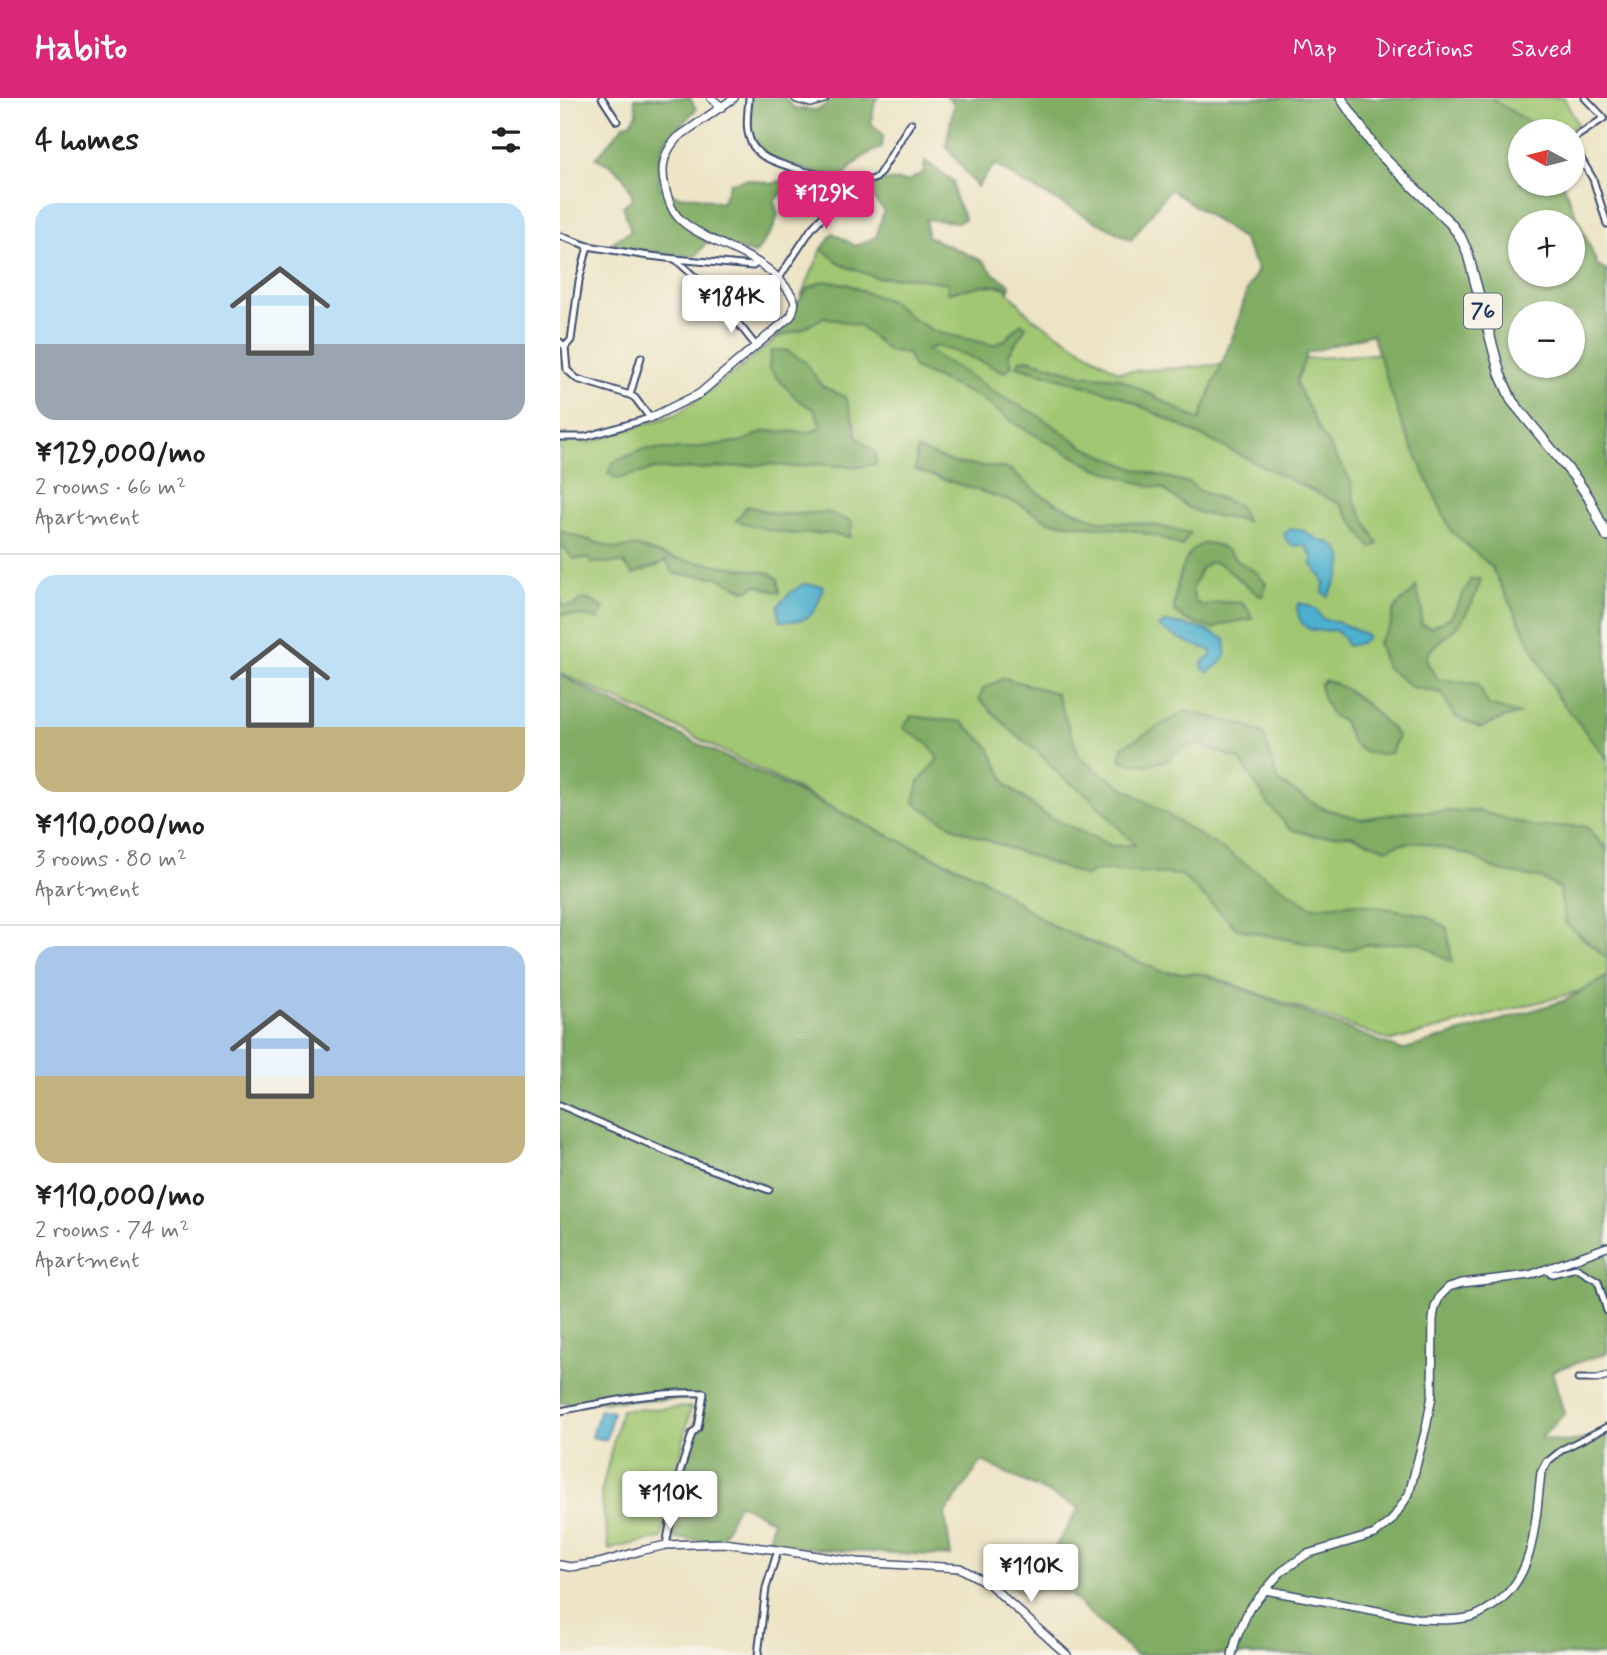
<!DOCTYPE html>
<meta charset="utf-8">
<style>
:root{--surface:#fff;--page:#f2f2f2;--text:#202124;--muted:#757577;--line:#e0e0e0;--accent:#db2777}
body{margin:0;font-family:Mynerve,sans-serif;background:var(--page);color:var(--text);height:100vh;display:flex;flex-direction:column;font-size:26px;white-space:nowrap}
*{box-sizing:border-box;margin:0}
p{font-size:23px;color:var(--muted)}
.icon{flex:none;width:38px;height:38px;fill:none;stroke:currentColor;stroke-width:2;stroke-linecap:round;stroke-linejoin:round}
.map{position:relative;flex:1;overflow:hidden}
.panel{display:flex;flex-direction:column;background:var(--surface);width:560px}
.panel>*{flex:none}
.needle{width:46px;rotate:277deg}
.fabs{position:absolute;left:948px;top:21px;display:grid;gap:14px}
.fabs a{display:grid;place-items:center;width:77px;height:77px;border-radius:50%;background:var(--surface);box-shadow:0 2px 5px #0004;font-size:35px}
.price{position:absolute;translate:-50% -60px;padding:0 16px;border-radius:7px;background:#fff;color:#222;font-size:23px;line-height:46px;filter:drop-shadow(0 2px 4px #0008)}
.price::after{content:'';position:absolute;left:50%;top:42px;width:21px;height:16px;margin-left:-10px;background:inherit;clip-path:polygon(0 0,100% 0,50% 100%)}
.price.selected{background:var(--accent);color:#fff}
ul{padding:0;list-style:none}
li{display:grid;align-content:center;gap:14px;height:371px;padding:0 35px}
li+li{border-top:2px solid var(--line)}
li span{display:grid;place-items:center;height:217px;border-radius:21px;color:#555}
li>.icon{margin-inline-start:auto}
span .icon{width:126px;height:126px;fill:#fffc;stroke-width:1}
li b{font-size:30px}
h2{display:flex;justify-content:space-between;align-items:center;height:84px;padding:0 35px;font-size:30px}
header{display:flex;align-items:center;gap:42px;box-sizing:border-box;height:98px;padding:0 35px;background:var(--accent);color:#fff}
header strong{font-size:33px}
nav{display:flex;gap:38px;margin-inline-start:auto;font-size:24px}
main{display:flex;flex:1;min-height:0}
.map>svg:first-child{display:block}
.green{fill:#a1c772;stroke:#5e7b68;stroke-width:2}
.forest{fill:#80ac64;stroke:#4e6e61;stroke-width:2;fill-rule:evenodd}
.water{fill:#4eb0cd;stroke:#347096;stroke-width:2}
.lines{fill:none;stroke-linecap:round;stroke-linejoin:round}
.minor-casing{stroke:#3a4a6d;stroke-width:9}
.tertiary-casing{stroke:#3a4a6d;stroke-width:10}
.primary-casing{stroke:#3a4a6d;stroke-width:12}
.minor{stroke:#fff;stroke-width:5}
.tertiary{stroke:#fff;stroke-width:7}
.primary{stroke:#fff;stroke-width:9}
.labels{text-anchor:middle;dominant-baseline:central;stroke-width:5;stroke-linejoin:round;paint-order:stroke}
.shield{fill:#f7f3e8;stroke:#5d6a87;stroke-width:2}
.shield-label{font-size:21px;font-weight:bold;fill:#1b2f5e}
</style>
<header>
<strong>Habito</strong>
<nav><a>Map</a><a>Directions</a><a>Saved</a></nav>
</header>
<main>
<section class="panel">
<h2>4 homes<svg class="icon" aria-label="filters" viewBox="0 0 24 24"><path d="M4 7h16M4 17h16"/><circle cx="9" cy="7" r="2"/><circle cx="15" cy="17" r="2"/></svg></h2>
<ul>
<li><span style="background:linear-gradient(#bfe0f5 65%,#9aa5b1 0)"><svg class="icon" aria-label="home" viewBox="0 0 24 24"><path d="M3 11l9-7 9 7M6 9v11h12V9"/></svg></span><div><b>¥129,000/mo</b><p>2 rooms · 66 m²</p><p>Apartment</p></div></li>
<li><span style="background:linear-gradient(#bfe0f5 70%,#c2b280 0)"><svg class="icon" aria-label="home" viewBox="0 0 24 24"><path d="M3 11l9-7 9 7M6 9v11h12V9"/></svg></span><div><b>¥110,000/mo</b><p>3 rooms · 80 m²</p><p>Apartment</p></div></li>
<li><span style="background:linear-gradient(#a9c7e8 60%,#c2b280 0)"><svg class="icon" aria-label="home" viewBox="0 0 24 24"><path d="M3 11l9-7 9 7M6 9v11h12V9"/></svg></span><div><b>¥110,000/mo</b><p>2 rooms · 74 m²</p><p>Apartment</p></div></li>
</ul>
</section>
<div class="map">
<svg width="1047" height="1557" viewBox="0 0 1047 1557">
<rect width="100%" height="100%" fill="#f7f3e8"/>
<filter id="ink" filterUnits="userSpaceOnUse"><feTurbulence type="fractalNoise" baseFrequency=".0143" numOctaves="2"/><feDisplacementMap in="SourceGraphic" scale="14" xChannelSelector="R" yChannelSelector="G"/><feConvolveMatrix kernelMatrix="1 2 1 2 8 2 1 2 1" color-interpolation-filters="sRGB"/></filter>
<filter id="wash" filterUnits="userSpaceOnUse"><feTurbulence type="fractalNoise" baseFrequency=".00686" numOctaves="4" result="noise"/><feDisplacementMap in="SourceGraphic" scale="28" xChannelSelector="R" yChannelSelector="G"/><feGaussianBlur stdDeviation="1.57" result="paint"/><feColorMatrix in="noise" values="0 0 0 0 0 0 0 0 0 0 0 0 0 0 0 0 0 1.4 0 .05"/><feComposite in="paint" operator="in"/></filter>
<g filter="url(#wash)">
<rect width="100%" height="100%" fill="#ede4c5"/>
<g class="green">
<polygon points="929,0 1004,0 1018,27 1007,33 972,33"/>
<polygon points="273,135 314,176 444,189 471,219 559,274 827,255 1047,636 1047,886 832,943 644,876 603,874 494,829 420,779 324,736 120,631 0,575 0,336 28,345 117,316 179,271 241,220 241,198 262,151"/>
<polygon points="131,1309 102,1440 57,1449 49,1452 41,1395 61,1312"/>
</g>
<g class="forest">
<path d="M74,0H130L136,11L105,43L98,64L100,90L117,98L138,99L162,105L170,85L187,81L212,86L230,79L234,85L214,103L218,117L213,131L195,156L148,142L136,158L114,157L60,150L53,144L71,133L63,108L73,100C65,76 58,70 36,60L64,27L71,24L77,15Z"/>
<path d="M191,0H225L235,11L258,12L276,0H318L315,3L311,25L323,37L322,49C305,57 295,62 284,79L257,75L211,61L200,50L190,34L189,15Z"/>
<path d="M387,0H930L982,32L961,33V86H1003L1038,168L1047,173V661L997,598L931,468L891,433L842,327L812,236L747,255L736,285L759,331L792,385L794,402L818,446L811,450L780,406L558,297L457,268L460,262L468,261L522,277L559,280L639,322L676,230L687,192L698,172L683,141L610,91L571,142L461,84L435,66L417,89L386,48L394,5ZM961,124H1013V177H961ZM961,215H1013V268H961Z"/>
<polygon points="365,63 393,83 395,100 405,121 397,124 366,121 367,138 423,163 434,176 450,186 449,194 445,188 425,187 387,195 388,185 349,179 318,180 282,167 262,151 273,135 296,148 316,139 324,112 304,91 308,82 348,83 364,74"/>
<polygon points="263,183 287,186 307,195 331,203 353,221 376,234 434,247 446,241 461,225 466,229 449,256 452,267 445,274 406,257 377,248 366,252 404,274 440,298 476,316 524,349 575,371 629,385 640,393 678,407 686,423 640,415 627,409 602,390 588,388 533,369 457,327 419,299 354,270 347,255 329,253 300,228 264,219 241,232 214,240 247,191"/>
<polygon points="226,252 245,264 262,288 285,299 293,321 297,339 315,354 316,366 298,369 257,366 234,369 212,366 141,371 95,371 57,381 48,375 54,364 84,351 126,351 183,343 205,333 251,334 261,329 255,312 238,302 209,271 211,253"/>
<polygon points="357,351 395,365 449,371 478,395 502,408 539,423 589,426 630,435 622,448 596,438 571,432 515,427 488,423 457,405 355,372"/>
<polygon points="187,408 217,416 239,416 268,414 292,424 290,439 266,435 234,436 209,432 176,423"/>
<polygon points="0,433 57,451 75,448 112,460 210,475 218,481 220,495 197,487 186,493 157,479 114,476 106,462 99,467 73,476 64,465 32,465 27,460 13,461 4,449 0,448"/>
<path d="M644,445L654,446L667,452L678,463L697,475L706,486L703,498H700L660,466L650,464L641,471L632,491L635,504L644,508L659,504L682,505L688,511L692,521L663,526L653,531L624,521L614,512C614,496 621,468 630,455C633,450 639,448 644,445Z"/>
<path d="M911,481H921C916,497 909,514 898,527C888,540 876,541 866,559L867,564L878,581L918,586L928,607L960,616L946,619L920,630L894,618L882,595L852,589L826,569L818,544L830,530L833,514L842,502L852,495L856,488L862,511L861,526L871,530L891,519Z"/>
<polygon points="0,498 3,508 13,508 23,501 31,503 44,510 38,522 25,518 0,516"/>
<polygon points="0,577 62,609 369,757 420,779 494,829 603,874 644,876 842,952 1003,903 1047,879 1047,1255 992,1273 1004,1316 981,1340 1005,1344 1047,1339 1047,1557 575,1557 508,1495 483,1491 464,1496 432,1478 449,1460 486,1464 519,1410 422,1363 385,1416 391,1458 268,1452 209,1445 212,1422 178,1405 160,1444 112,1440 139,1301 0,1305"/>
<polygon points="444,580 496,595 520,660 547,679 678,761 752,809 798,805 865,817 887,830 892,864 858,844 805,847 784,853 677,831 656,810 621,777 539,772 525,778 397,731 354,705 359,684 378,661 368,646 343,630 351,618 402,624 428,648 447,687 485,717 552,748 575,747 529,698 503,680 478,654 454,635 419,601 423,591"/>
<path d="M765,582C794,591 818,616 838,638L831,655L815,656L804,653L793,646L784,625L771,616L763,599L760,587Z"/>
<polygon points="626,613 684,627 704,637 718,683 762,710 801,721 846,714 919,713 975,729 1026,728 1047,752 1047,860 1006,826 999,790 980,780 939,773 910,757 858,744 839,746 826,751 790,737 756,738 730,731 709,707 680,662 640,646 622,649 608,662 587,667 561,663 562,649"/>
</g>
<g class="water">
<path d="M731,431C747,432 745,434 757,441C762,444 769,444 773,447C793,459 776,484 768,498L763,495L764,486L760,477L752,467V459L745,447L734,448L727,443L724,436Z"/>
<path d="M243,486L263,488C256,517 251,525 220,523L218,508L229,496Z"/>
<path d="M740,505C750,508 759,511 762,521L778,524L807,537L806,541L800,545L787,548L783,539L775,532C753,534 739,534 737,508Z"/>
<path d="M605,524L640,530L665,541C668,561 664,563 648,574L643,571L642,565L651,558V552C632,548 615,539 599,529Z"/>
<polygon points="40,1311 53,1314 46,1342 32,1339"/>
</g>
</g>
<g filter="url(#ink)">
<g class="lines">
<defs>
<g id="minor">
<polyline points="42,0 57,23"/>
<path d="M189,0C188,16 184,33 193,48C196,52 200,57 205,59C221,69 300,90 316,80C322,75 343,35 351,25"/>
<polyline points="1013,41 1044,20 1025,0"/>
<polyline points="1013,47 1033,81 1047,126"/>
<polyline points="0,138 28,148 82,157 115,161"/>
<polyline points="219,180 252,130 265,116 291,99 297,83"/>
<polyline points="157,199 115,161 193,168 198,164"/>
<polyline points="167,211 196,248"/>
<polyline points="0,244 5,249 7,272 17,281 70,297 75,300 90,320 25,339 0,339"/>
<polyline points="5,249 11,242 19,183 28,148"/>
<polyline points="70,297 81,259"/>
<polyline points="0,1007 128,1063 209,1092"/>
<polyline points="987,1172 992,1176 1016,1170 1038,1183 1047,1213"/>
<polyline points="1018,1281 1037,1281 1047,1278"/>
<path d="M0,1313C47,1304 95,1293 144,1295L138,1330L132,1336L120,1374L106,1447"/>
<polyline points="987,1364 1003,1351 1047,1329"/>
<polyline points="198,1557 206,1490 218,1452"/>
</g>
<g id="tertiary">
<polyline points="151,0 162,9"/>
<path d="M90,320L139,296L231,218C233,213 236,207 234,202C233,198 228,192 225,188C207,164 175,153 149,140C138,134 125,128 117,118C111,111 107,98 105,89C100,69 104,54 118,39L174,0"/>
<polyline points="0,1467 10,1469 39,1465 80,1453 106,1447 163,1445 218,1452 297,1464 400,1470 429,1486 507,1557"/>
<path d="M705,1492L860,1521C878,1522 897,1523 914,1518C923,1515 930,1510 937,1505C977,1474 975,1421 981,1375L987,1364"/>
<polyline points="672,1557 676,1541 689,1511 721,1474 747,1456 815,1436 832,1422 849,1396 866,1330 872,1298 873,1221 875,1209 880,1198 889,1189 902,1185 970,1177 1047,1149"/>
</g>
<g id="primary">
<polyline points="237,0 251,4 264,0"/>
<polyline points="781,0 817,53 890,125 900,138 907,153 940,276 952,303 1016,381 1029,400 1047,438"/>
</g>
</defs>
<use href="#minor" class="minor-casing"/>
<use href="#tertiary" class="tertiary-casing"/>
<use href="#primary" class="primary-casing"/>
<use href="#minor" class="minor"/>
<use href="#tertiary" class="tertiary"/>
<use href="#primary" class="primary"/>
</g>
</g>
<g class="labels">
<rect class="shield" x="904" y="195.5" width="38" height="35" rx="5"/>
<g class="shield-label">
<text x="923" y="213">76</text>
</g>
</g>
</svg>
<div class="fabs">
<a><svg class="needle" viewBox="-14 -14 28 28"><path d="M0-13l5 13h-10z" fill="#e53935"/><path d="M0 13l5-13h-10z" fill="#757577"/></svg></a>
<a>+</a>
<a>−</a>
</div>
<b class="price selected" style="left:266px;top:133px">¥129K</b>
<b class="price" style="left:171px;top:237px">¥184K</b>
<b class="price" style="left:110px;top:1433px">¥110K</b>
<b class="price" style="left:471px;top:1506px">¥110K</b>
</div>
</main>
